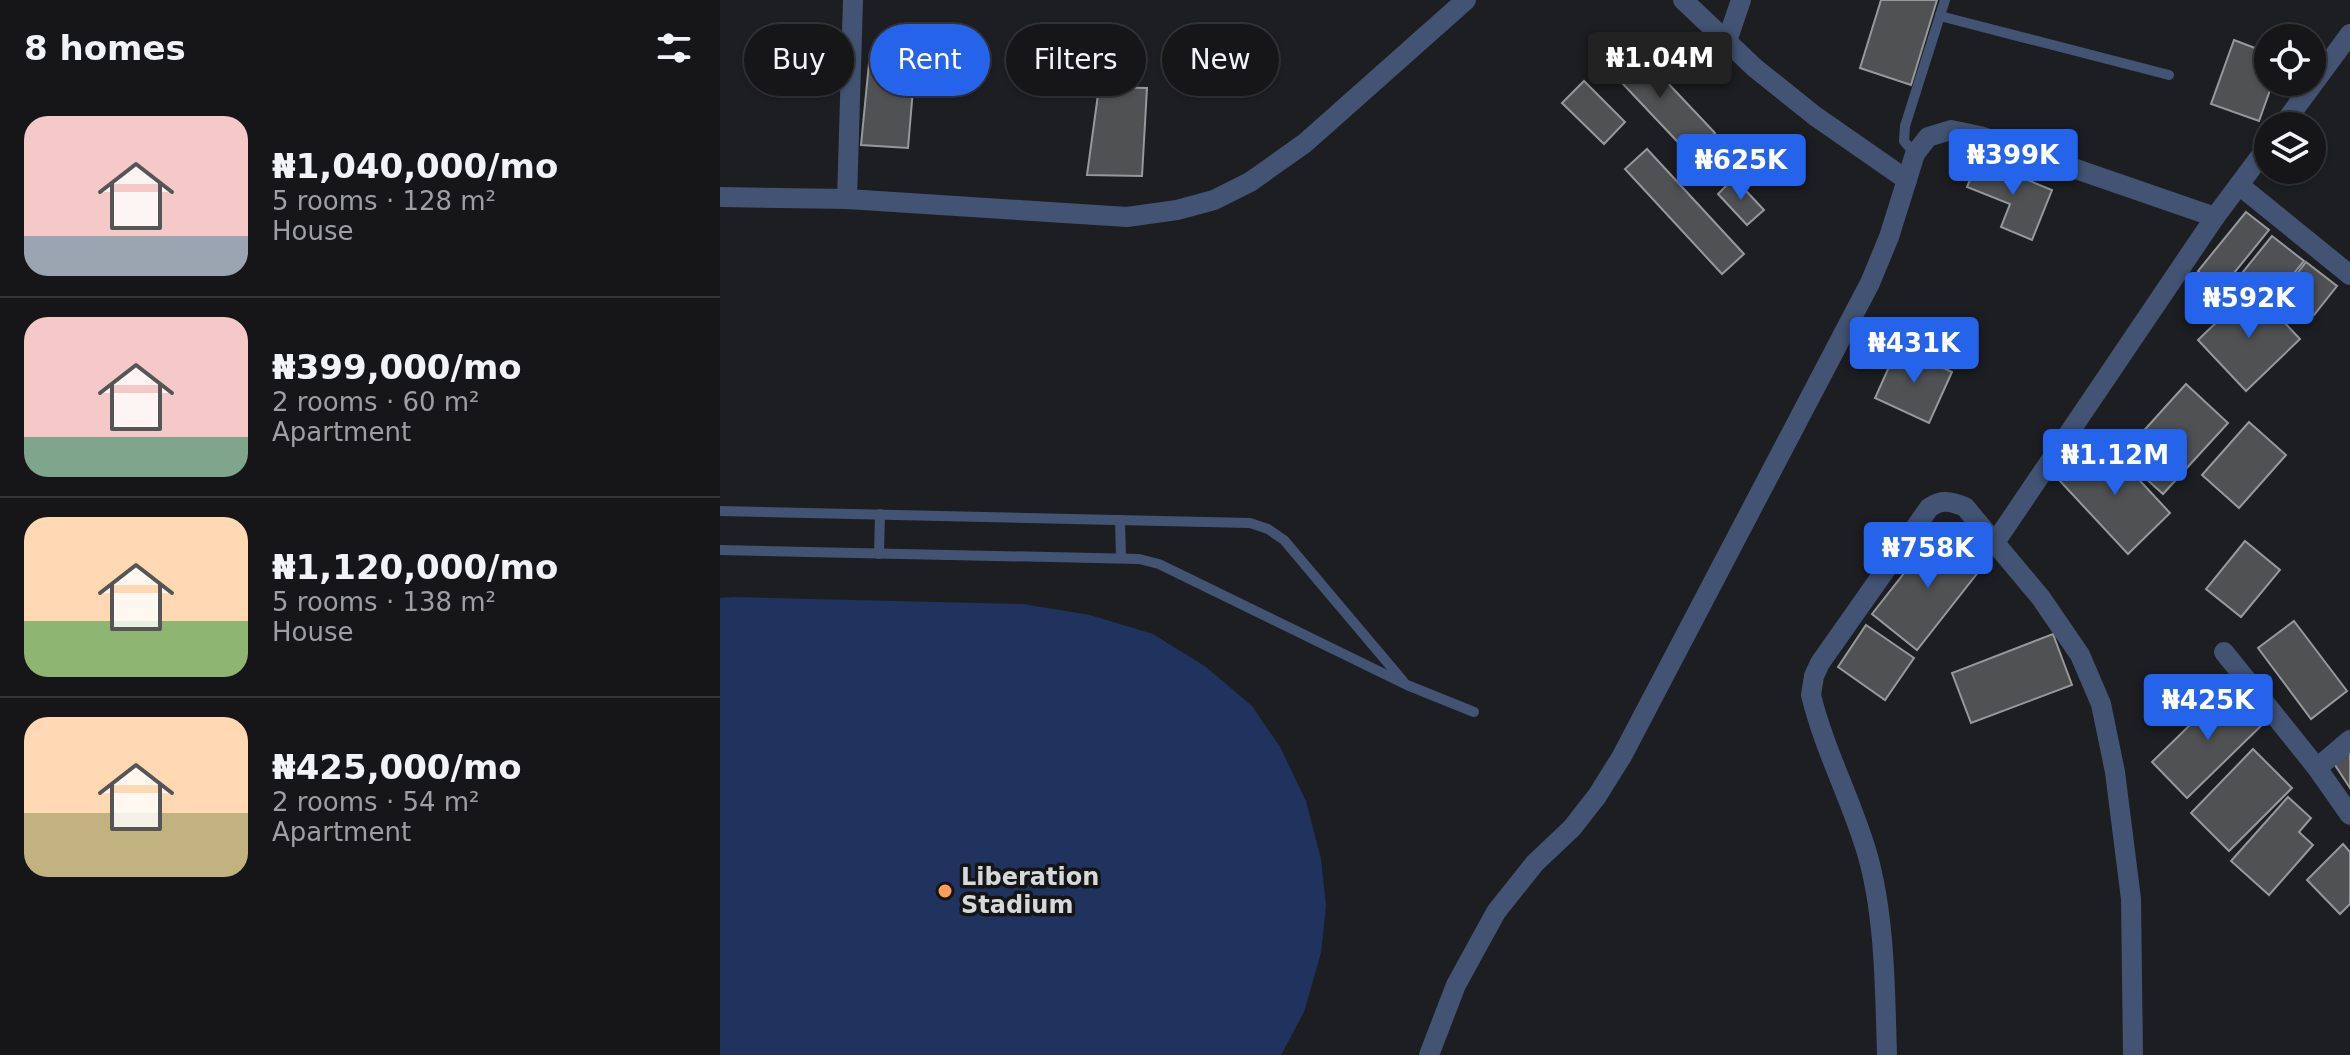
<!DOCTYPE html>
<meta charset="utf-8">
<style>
:root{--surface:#161619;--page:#1f1f22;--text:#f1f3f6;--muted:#9e9fa2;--line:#353538;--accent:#2563eb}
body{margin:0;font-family:"DejaVu Sans",sans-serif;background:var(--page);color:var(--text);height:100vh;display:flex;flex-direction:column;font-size:30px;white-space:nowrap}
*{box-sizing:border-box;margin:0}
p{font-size:26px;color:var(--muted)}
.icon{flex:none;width:44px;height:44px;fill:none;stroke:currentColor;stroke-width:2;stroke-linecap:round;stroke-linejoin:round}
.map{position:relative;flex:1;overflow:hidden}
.side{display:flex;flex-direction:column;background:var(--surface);width:720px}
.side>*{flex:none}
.hud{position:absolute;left:24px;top:24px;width:760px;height:72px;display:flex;gap:16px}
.buttons{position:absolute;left:1534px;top:24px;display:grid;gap:16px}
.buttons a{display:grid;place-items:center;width:72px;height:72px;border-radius:50%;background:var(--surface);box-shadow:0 2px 6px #0004,0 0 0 2px var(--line);font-size:40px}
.price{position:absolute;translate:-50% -68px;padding:0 18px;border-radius:8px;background:var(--accent);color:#fff;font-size:26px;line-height:52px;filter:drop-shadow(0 2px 4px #0008)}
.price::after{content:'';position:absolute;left:50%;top:48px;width:24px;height:18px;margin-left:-12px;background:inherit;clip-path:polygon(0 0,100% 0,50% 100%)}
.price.current{background:#222;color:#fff}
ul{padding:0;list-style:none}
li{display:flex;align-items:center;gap:24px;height:200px;padding:0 24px}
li+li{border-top:2px solid var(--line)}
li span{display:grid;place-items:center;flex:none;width:224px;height:160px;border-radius:24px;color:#555}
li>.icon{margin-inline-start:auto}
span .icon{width:96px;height:96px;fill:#fffc;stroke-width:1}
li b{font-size:34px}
h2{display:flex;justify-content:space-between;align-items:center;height:96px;padding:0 24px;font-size:34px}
.pill{padding:0 28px;border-radius:36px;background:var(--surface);box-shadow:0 2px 6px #0004,0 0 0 2px var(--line);font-size:28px;line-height:72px}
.pill.current{background:var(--accent);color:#fff}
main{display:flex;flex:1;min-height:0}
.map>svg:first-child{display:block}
.green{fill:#1f335e}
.building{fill:#4f5153;stroke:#96989b;stroke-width:2}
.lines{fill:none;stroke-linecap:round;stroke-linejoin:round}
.service{stroke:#435373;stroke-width:10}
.minor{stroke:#435373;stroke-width:20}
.poi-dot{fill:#fe9c58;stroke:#141517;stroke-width:3}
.labels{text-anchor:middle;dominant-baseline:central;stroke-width:7;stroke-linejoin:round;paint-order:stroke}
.poi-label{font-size:24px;font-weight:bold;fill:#d7d8da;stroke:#141517;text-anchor:start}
</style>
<main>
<section class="side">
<h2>8 homes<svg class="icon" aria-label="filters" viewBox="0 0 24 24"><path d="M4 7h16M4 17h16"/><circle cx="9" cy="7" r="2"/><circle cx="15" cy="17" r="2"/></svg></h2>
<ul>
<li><span style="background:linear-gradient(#f6c9c9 75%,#9aa5b1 0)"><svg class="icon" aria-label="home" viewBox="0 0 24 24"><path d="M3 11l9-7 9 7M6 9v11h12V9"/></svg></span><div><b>₦1,040,000/mo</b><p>5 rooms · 128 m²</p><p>House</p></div></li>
<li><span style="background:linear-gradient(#f6c9c9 75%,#7fa58c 0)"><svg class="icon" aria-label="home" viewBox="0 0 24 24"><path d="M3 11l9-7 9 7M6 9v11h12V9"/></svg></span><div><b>₦399,000/mo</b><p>2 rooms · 60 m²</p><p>Apartment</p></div></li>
<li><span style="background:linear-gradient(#ffd9b3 65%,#8fb573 0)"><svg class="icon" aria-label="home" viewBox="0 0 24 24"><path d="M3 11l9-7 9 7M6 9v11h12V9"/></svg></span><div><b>₦1,120,000/mo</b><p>5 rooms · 138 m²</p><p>House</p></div></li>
<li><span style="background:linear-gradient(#ffd9b3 60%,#c2b280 0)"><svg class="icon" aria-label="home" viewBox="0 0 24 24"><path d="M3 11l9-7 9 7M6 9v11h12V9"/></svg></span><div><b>₦425,000/mo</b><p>2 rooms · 54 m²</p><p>Apartment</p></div></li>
</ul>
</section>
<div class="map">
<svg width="1630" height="1055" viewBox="0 0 1630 1055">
<rect width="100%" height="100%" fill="#1d1e21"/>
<polygon class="green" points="14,597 303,604 370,615 433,634 486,667 532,706 560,747 586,801 601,859 606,906 601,953 584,1012 561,1055 0,1055 0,598"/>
<g class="building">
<polygon points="1161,0 1217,0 1191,85 1140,68"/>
<polygon points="1514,40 1548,53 1548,82 1553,82 1539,121 1491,104"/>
<polygon points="910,43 995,133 971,156 886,66"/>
<polygon points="150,53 196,54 188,148 141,145"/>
<polygon points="864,81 905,122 884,144 842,103"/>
<polygon points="379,87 427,88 422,176 367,175"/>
<polygon points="927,149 1024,254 1002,274 905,169"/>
<polygon points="1258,160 1332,190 1312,240 1281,227 1290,204 1247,187"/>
<polygon points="1014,178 1044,210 1027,225 998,194"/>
<polygon points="1526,212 1549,230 1501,289 1478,271"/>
<polygon points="1552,236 1584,261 1553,299 1522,273"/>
<polygon points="1586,262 1617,286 1594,315 1564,291"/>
<polygon points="1532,288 1580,339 1526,391 1478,340"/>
<polygon points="1178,347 1232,372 1209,423 1155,398"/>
<polygon points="1466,384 1508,423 1443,494 1401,456"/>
<polygon points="1529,422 1566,455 1519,508 1482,475"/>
<polygon points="1383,441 1450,513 1408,554 1340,481"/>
<polygon points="1218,530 1263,566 1197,650 1152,614"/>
<polygon points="1525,541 1560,570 1521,617 1486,589"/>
<polygon points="1574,621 1627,691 1591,719 1538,648"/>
<polygon points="1146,625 1194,658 1165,700 1118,667"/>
<polygon points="1333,634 1352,685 1251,723 1232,673"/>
<polygon points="1509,687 1544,723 1467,798 1432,762"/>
<polygon points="1533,749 1572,788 1509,851 1471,813"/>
<polygon points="1630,751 1630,788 1613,762"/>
<polygon points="1568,797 1591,818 1579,832 1593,845 1549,895 1511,861"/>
<polygon points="1623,844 1630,852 1630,904 1620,914 1587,880"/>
</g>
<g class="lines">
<g class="service">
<polyline points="1220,16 1449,75"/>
<polyline points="1195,154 1184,141 1185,126 1225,0"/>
<polyline points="0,511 530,523 548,529 564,540 683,681"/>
<polyline points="400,520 401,558"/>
<polyline points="0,550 419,559 439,564 687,685 754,712"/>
<polyline points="159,554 160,514"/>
</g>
<g class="minor">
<polyline points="963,0 1035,68 1095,116 1187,180"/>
<polyline points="1007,41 1021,0"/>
<polyline points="1562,126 1630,34"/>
<polyline points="1519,185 1630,275"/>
<polyline points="0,197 127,199 407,217 457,210 494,200 530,182 585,143 746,0"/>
<polyline points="127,199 133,0"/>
<polyline points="1276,541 1495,217 1548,146"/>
<polyline points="1504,652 1597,768 1630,815"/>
<polyline points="1597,768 1630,740"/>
<polyline points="709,1055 736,985 776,912 815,863 852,828 877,796 902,756 1150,283 1169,237 1195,154 1208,137 1231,130 1260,136 1495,217"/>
<path d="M1167,1055C1165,990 1165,915 1147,853C1131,799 1104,749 1091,695L1094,676L1100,663L1209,508C1222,499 1230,501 1245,507L1321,598L1360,655L1381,704L1395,772L1411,899L1413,1055"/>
</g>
</g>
<circle class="poi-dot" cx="225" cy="891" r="8"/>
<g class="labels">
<g class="poi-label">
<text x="241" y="877">Liberation<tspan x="241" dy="28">Stadium</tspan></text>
</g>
</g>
</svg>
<div class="buttons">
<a><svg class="icon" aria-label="locate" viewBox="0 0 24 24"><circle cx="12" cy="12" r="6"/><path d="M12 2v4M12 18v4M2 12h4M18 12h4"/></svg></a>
<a><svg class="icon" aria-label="layers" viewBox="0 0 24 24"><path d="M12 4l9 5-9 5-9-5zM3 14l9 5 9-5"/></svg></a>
</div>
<b class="price current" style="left:940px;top:100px">₦1.04M</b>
<b class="price" style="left:1293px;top:197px">₦399K</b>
<b class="price" style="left:1021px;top:202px">₦625K</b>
<b class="price" style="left:1529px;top:340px">₦592K</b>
<b class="price" style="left:1194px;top:385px">₦431K</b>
<b class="price" style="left:1395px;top:497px">₦1.12M</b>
<b class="price" style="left:1208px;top:590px">₦758K</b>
<b class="price" style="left:1488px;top:742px">₦425K</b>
<div class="hud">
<a class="pill">Buy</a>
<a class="pill current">Rent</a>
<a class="pill">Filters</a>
<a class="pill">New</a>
</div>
</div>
</main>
